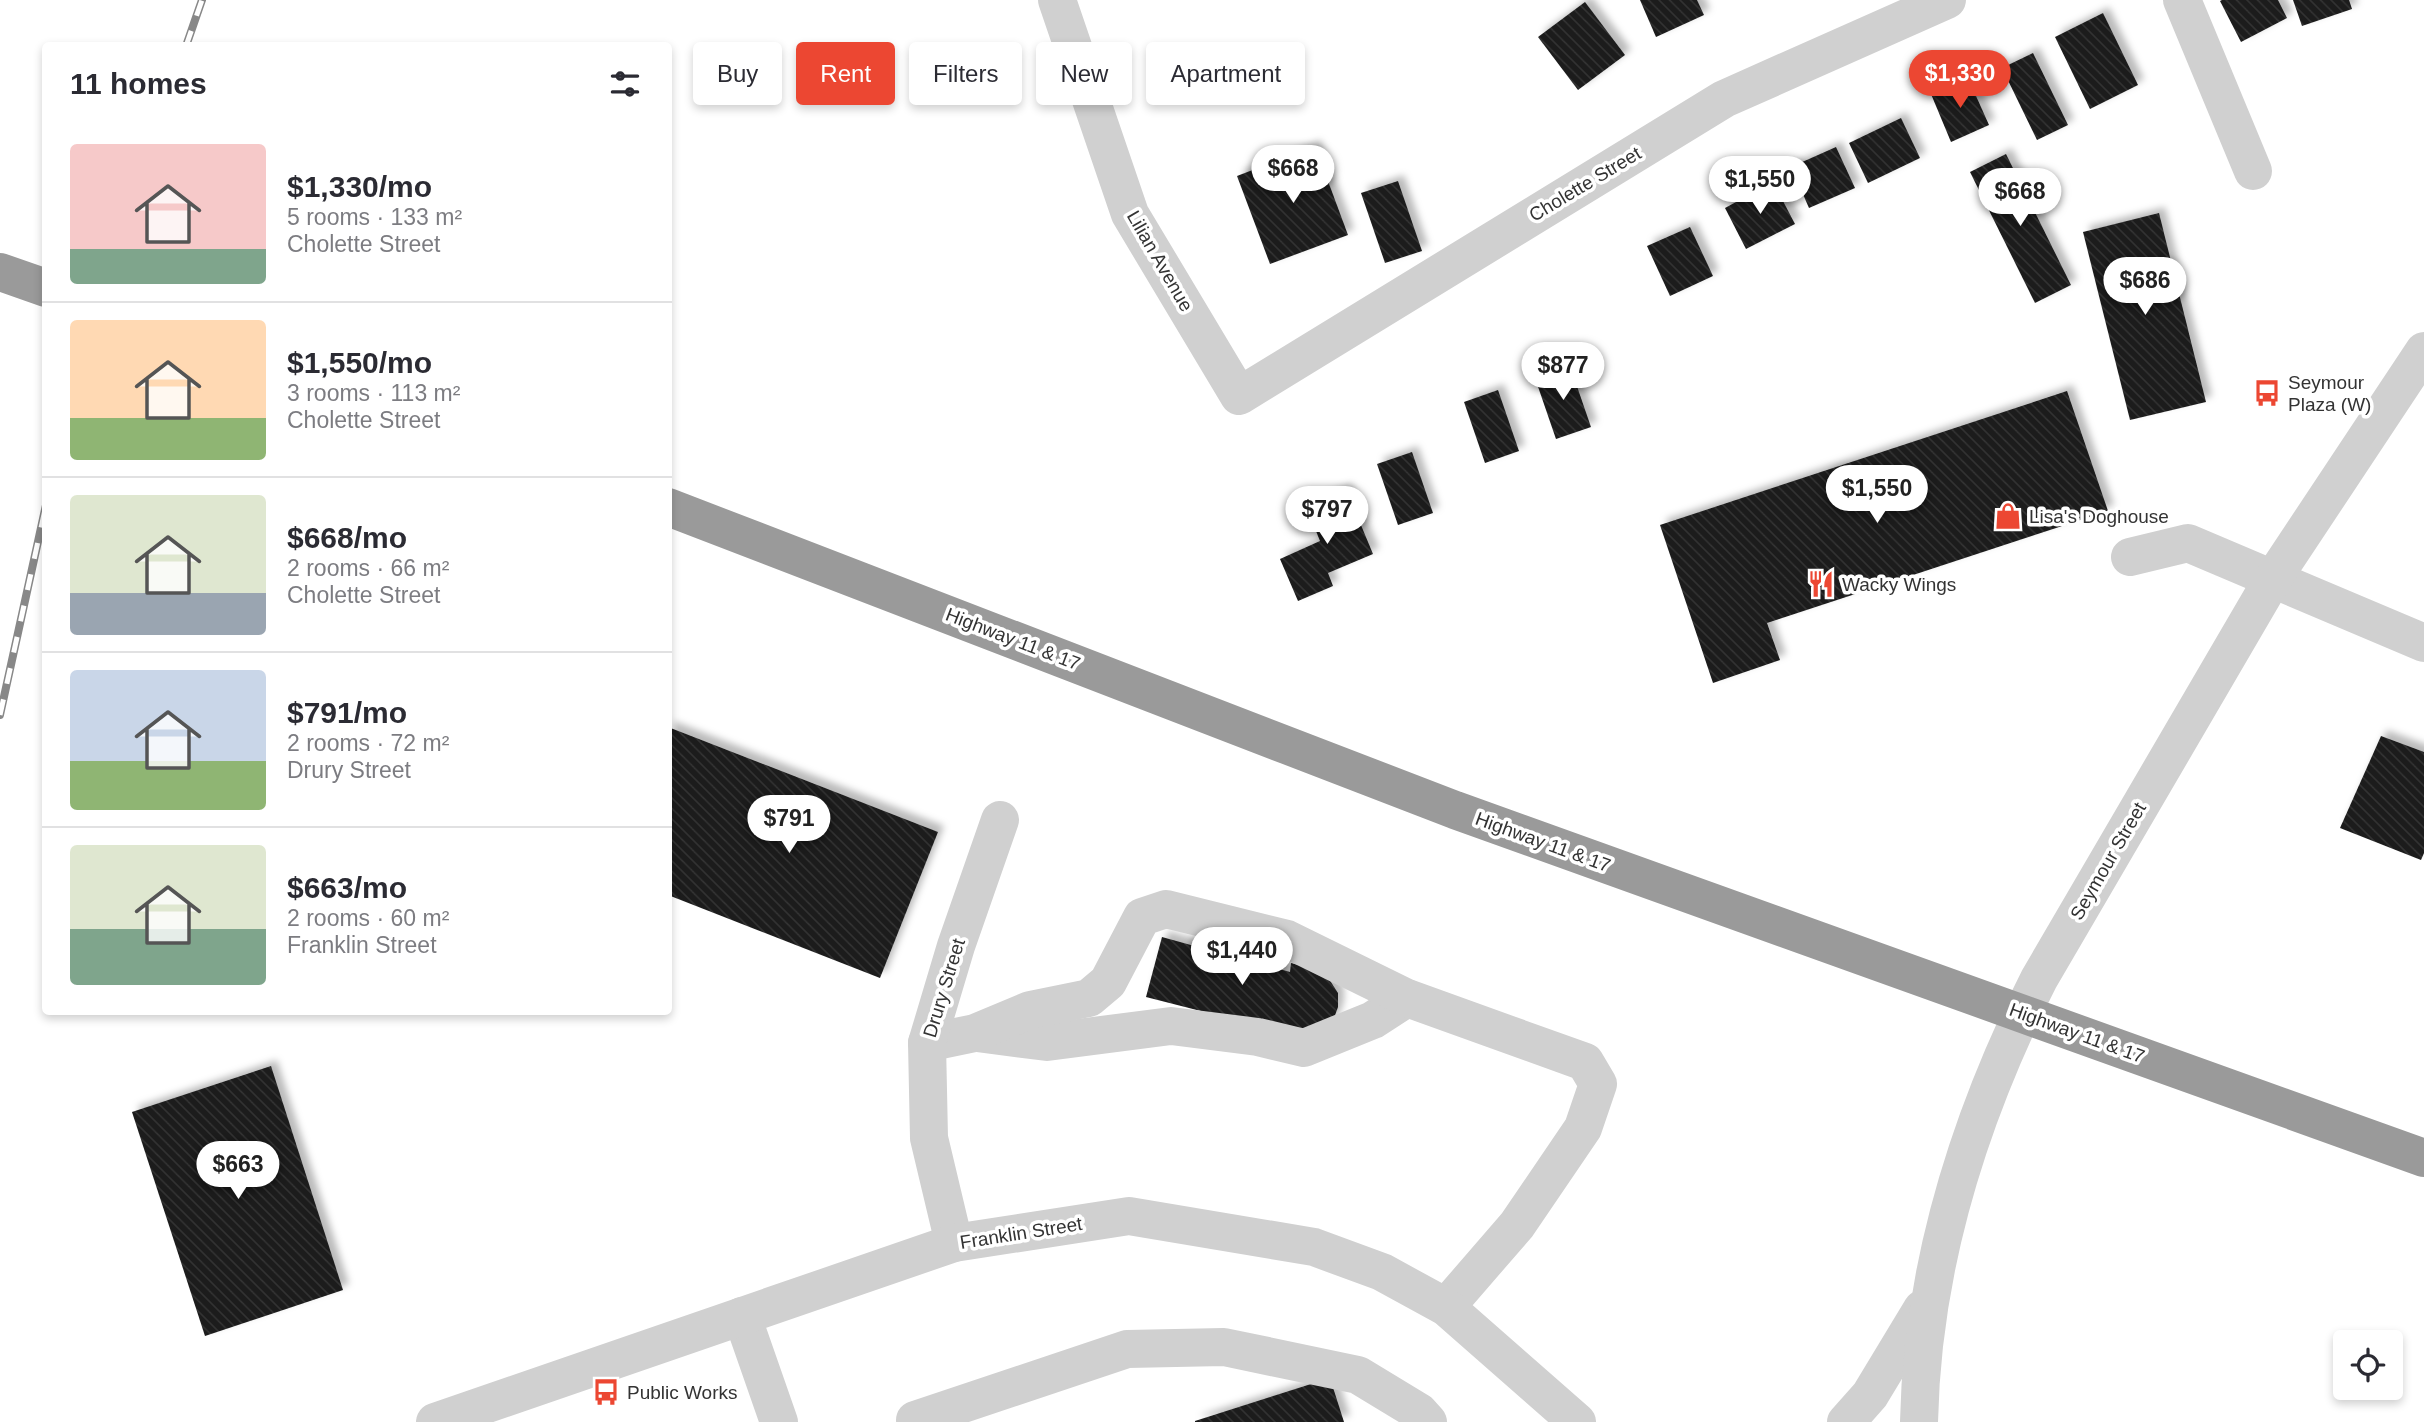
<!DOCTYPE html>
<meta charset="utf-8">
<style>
:root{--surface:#fff;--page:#f7f7f7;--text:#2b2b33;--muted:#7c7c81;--line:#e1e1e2;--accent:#ec4732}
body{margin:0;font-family:Helvetica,sans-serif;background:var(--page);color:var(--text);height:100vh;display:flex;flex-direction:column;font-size:26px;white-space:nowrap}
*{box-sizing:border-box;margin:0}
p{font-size:23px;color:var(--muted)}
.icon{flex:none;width:38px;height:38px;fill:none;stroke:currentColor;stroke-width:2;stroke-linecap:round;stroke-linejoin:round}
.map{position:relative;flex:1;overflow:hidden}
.details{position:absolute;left:42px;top:42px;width:630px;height:973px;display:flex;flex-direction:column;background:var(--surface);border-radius:7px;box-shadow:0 4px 10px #0003}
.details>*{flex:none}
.banner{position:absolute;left:693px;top:42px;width:665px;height:63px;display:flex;gap:14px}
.tools{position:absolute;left:2333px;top:1330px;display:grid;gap:14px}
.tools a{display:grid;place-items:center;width:70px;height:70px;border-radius:7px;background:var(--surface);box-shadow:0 4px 10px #0003;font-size:35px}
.price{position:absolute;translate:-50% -60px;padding:0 16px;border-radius:24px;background:#fff;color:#222;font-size:23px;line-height:46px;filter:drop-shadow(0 2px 4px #0008)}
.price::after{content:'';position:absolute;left:50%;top:42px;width:21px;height:16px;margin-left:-10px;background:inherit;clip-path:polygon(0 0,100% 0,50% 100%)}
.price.selected{background:var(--accent);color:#fff}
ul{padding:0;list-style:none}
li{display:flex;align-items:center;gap:21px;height:175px;padding:0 28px}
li+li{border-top:2px solid var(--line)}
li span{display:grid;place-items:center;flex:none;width:196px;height:140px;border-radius:7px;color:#555}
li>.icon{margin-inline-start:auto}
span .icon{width:84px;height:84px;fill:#fffc;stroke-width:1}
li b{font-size:30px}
h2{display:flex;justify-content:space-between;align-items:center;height:84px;padding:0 28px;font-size:30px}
.chip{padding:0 24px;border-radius:7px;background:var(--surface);box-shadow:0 4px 10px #0003;font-size:24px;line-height:63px}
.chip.selected{background:var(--accent);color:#fff}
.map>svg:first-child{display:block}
.building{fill:url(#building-back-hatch);filter:url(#shadow)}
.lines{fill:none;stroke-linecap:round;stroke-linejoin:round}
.minor{stroke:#d0d0d0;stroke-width:38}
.highway{stroke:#9a9a9a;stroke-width:38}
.rail-casing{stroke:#888;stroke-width:8}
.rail{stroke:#fff;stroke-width:5;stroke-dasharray:16;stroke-linecap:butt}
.labels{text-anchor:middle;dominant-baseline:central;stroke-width:7;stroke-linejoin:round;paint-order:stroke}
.street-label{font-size:19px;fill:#333;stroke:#fff}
.poi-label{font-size:19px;fill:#333;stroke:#fff;text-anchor:start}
</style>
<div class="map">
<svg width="2424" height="1422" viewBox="0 0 2424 1422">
<defs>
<pattern id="building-back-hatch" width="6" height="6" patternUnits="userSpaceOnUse" patternTransform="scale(1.75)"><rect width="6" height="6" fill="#1a1a1a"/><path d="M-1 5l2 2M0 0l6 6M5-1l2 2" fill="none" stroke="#333"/></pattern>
<filter id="shadow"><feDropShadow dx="6" dy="-6" stdDeviation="3.5" flood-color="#0004"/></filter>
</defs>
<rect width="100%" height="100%" fill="#fff"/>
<g class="building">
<polygon points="1640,0 1697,0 1704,15 1656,37"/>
<polygon points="2222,0 2278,0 2287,18 2241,42 2220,1"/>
<polygon points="2293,0 2349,0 2352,9 2302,26"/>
<polygon points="1585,2 1625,55 1578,90 1538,37"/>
<polygon points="2103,13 2138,85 2090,109 2055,37"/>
<polygon points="2033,53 2068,125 2037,140 2002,68"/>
<polygon points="1968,78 1989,125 1951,142 1931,94"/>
<polygon points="1901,118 1920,158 1868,183 1849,143"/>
<polygon points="1315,146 1348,235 1270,264 1237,176"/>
<polygon points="1836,147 1855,188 1809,208 1791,167"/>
<polygon points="2006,154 2071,285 2035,303 1970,172"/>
<polygon points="1398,181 1422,251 1385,263 1361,193"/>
<polygon points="1773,182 1795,224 1746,249 1725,208"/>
<polygon points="2159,213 2206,402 2130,420 2083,232"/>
<polygon points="1690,227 1713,276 1670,296 1647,246"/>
<polygon points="1570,366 1591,427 1556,439 1535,378"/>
<polygon points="1498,390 1519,451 1485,463 1464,402"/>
<polygon points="2067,391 2108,511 1767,623 1780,660 1713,683 1660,525"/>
<polygon points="1412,452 1433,513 1398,525 1377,464"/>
<polygon points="1346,489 1373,554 1328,573 1333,586 1298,601 1280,559 1320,541 1306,506"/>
<polygon points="668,727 938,832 880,978 668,895"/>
<polygon points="2381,736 2424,752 2424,853 2421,860 2340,828"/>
<polygon points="1162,937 1198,947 1199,938 1253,952 1251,961 1290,972 1291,963 1313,969 1329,979 1338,993 1338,1007 1333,1021 1303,1037 1146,997"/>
<polygon points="271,1066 343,1290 205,1336 132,1112"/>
<polygon points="1330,1378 1344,1422 1195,1422 1195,1421"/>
</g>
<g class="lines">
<g class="minor">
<polyline points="1057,0 1130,214 1239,396 1724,99 1947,0"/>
<polyline points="2182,0 2253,171"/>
<polyline points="2130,557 2188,543 2424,643"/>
<polyline points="977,1033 1047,1042 1171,1026 1258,1037 1304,1048 1373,1020 1407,998"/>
<polyline points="927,1043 975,1033 1030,1010 1089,998 1108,982 1142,917 1166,909 1287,939 1407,998 1585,1062 1598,1084 1583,1128 1517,1225 1446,1307"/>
<polyline points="954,1243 929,1138 927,1043 956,946 1000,820"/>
<polyline points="742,1316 779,1422"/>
<polyline points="435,1422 954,1243 1129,1216 1314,1247 1382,1272 1446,1307 1577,1422"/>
<polyline points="916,1422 915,1420 1127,1349 1224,1347 1358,1375 1419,1412 1428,1422"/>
<polyline points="1846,1422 1870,1395 1922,1309"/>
<path d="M1919,1422C1922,1266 1969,1118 2039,979L2272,580L2424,351"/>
</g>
<g class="highway">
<polyline points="0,272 46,288"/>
<polyline points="668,507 1455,810 2424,1158"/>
</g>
<defs>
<g id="rail">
<polyline points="186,46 202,0"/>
<polyline points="0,715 46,505"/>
</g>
</defs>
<use href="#rail" class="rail-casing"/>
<use href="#rail" class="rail"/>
</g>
<defs>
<symbol id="bus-bare" viewBox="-9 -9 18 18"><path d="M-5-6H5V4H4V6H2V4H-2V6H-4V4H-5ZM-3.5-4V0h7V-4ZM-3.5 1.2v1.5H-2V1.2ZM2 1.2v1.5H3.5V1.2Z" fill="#ec4732" stroke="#fff" stroke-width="2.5" paint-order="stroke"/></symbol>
<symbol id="shop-bare" viewBox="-9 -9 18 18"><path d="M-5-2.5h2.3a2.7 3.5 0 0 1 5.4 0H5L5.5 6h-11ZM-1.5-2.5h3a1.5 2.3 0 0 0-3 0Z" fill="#ec4732" stroke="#fff" stroke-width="2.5" paint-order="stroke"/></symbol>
<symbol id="restaurant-bare" viewBox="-9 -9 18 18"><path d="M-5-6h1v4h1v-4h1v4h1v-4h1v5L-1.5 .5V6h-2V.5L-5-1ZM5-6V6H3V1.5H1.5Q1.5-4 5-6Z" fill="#ec4732" stroke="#fff" stroke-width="2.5" paint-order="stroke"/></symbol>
</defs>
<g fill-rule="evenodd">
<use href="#bus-bare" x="2248" y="374" width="38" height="38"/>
<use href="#shop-bare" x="1989" y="497" width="38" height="38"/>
<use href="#restaurant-bare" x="1802" y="565" width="38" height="38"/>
<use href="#bus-bare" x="587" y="1373" width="38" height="38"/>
</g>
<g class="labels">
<g class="street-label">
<text transform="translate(1585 184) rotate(-31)">Cholette Street</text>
<text transform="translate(1160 261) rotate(60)">Lilian Avenue</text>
<text transform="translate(1013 639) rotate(21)">Highway 11 &amp; 17</text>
<text transform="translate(1543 842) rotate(20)">Highway 11 &amp; 17</text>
<text transform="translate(2108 861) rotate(-60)">Seymour Street</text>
<text transform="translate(944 988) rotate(-73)">Drury Street</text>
<text transform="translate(2077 1033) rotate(20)">Highway 11 &amp; 17</text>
<text transform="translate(1021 1233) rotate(-9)">Franklin Street</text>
</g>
<g class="poi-label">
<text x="2288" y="382">Seymour<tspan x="2288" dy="22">Plaza (W)</tspan></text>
<text x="2029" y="516">Lisa's Doghouse</text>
<text x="1842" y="584">Wacky Wings</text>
<text x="627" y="1392">Public Works</text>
</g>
</g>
</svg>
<div class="tools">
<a><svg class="icon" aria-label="locate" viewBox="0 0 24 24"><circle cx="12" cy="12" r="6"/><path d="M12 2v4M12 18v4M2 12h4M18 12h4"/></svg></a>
</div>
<b class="price selected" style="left:1960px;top:110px">$1,330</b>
<b class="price" style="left:1293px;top:205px">$668</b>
<b class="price" style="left:1760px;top:216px">$1,550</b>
<b class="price" style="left:2020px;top:228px">$668</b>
<b class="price" style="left:2145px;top:317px">$686</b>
<b class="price" style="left:1563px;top:402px">$877</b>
<b class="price" style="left:1877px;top:525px">$1,550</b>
<b class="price" style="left:1327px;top:546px">$797</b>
<b class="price" style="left:789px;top:855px">$791</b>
<b class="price" style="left:1242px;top:987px">$1,440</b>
<b class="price" style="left:238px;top:1201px">$663</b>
<div class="banner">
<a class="chip">Buy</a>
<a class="chip selected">Rent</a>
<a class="chip">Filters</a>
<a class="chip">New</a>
<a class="chip">Apartment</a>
</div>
<section class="details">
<h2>11 homes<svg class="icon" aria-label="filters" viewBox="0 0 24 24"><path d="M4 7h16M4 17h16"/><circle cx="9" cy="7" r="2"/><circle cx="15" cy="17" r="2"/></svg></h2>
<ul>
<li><span style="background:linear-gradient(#f6c9c9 75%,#7fa58c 0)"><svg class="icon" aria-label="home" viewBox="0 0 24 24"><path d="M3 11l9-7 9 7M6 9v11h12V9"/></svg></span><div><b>$1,330/mo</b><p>5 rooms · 133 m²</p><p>Cholette Street</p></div></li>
<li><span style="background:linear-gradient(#ffd9b3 70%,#8fb573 0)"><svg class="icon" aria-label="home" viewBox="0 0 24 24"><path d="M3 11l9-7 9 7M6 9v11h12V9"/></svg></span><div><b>$1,550/mo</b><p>3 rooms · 113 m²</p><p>Cholette Street</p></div></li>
<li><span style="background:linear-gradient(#dfe7d0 70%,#9aa5b1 0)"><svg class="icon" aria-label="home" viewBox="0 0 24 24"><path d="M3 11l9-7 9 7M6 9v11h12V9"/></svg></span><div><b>$668/mo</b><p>2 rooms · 66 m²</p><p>Cholette Street</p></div></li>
<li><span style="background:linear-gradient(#c9d6e8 65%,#8fb573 0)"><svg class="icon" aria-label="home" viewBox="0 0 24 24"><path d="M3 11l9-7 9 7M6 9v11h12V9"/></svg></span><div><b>$791/mo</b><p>2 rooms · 72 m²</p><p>Drury Street</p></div></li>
<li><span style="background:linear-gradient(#dfe7d0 60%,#7fa58c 0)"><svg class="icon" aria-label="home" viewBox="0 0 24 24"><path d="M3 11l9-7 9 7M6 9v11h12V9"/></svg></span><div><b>$663/mo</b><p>2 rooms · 60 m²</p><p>Franklin Street</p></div></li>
</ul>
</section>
</div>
